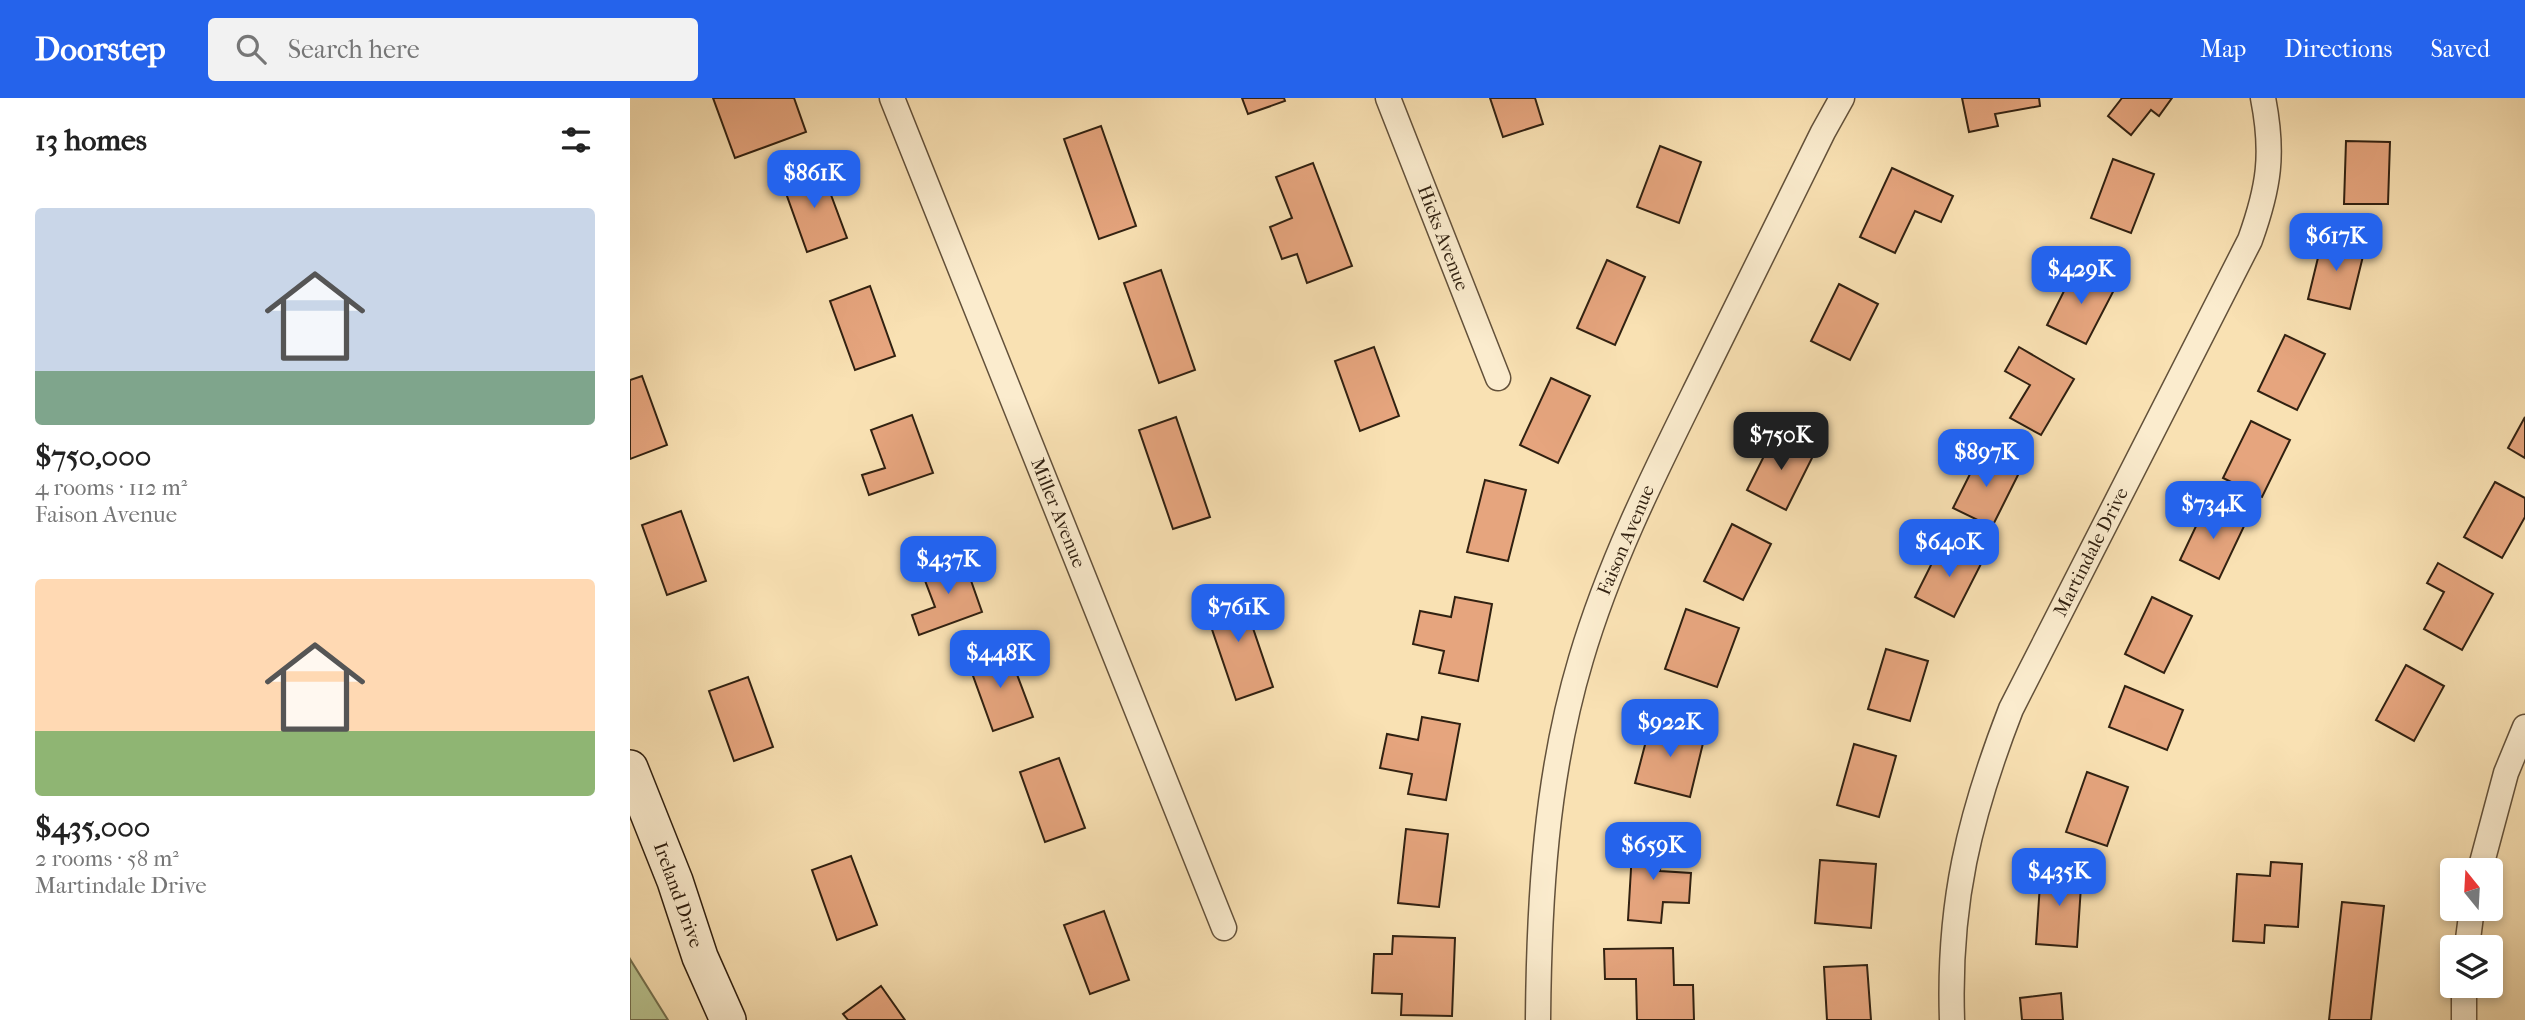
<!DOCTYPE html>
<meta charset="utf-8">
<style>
:root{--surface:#fff;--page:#f2f2f2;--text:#222;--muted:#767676;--accent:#2563eb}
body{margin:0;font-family:"IM FELL French Canon",serif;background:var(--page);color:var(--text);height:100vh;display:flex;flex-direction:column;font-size:26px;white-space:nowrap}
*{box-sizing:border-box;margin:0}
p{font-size:23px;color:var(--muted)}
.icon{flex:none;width:38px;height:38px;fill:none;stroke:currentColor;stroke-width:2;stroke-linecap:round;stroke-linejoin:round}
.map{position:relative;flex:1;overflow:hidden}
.side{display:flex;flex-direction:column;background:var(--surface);width:630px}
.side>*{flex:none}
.needle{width:46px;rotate:342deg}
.controls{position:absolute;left:1810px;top:760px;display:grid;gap:14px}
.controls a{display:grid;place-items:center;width:63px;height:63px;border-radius:7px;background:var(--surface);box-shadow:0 4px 10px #0003;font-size:35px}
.price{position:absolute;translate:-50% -60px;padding:0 16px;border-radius:14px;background:var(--accent);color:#fff;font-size:23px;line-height:46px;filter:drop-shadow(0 2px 4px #0008)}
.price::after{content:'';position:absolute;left:50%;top:42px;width:21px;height:16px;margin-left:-10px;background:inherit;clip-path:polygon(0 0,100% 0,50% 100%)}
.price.on{background:#222;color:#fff}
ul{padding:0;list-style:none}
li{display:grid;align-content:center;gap:14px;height:371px;padding:0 35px}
li span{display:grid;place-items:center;height:217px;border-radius:7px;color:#555}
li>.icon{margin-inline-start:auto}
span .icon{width:126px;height:126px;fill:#fffc;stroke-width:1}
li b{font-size:30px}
h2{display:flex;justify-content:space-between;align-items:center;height:84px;padding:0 35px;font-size:30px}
header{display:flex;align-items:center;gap:42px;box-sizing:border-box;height:98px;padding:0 35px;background:var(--accent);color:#fff}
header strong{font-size:33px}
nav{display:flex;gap:38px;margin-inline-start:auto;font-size:24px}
.search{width:490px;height:63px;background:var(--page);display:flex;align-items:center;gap:18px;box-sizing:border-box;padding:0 24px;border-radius:7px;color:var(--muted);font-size:26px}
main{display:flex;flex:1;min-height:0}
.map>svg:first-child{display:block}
.green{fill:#b9c490;stroke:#757250;stroke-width:2}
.building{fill:#e6a57e;stroke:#312111;stroke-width:2}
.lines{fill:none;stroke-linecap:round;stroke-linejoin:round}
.minor-casing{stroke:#63513a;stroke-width:27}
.secondary-casing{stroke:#312111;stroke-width:38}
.minor{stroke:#fbecce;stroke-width:24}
.secondary{stroke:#fbecce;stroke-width:35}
.labels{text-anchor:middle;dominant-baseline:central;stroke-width:6;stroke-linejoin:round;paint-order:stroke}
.street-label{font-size:19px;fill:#312111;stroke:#fbecce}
</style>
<header>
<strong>Doorstep</strong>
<div class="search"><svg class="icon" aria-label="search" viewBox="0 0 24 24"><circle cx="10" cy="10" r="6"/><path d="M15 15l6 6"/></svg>Search here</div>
<nav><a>Map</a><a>Directions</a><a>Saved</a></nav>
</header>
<main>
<section class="side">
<h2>13 homes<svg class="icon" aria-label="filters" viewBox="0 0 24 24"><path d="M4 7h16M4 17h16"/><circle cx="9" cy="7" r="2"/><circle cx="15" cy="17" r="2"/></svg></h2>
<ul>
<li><span style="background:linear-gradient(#c9d6e8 75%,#7fa58c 0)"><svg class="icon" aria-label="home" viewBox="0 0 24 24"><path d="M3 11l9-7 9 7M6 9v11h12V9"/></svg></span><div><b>$750,000</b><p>4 rooms · 112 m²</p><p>Faison Avenue</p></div></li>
<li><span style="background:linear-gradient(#ffd9b3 70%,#8fb573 0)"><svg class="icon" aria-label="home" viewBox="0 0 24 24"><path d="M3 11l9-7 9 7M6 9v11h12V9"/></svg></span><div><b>$435,000</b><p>2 rooms · 58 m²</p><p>Martindale Drive</p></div></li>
</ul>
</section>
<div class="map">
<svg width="1895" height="922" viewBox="0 0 1895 922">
<rect width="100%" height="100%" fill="#f9e1b3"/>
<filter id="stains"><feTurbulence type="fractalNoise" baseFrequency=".00286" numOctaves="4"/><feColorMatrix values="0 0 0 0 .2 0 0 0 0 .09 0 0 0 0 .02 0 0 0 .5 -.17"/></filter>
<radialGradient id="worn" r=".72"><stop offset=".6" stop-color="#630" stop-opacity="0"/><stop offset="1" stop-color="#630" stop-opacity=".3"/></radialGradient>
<polygon class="green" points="0,861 38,922 0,922"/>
<g class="building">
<polygon points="83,0 164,0 176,34 105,60"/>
<polygon points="612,0 654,0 655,3 618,16"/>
<polygon points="860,0 905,0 913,26 873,39"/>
<polygon points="1332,0 1409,0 1410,8 1365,16 1368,28 1339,34"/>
<polygon points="1492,0 1542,0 1529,18 1521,12 1501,37 1478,18"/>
<polygon points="471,28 506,128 469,141 434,41"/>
<polygon points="1716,43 1760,44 1758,106 1714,106"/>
<polygon points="1030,48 1071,64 1049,125 1007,109"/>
<polygon points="1483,61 1524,76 1501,135 1461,120"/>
<polygon points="683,65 722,168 677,185 667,156 652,161 640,129 662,120 646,79"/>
<polygon points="191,70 217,140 177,154 152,84"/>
<polygon points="1262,70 1323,98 1311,124 1285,113 1265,155 1230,139"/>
<polygon points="1693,139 1735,150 1720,211 1678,201"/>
<polygon points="977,162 1015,179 985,247 947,230"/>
<polygon points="1445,171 1485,190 1456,246 1417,227"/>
<polygon points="531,172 565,272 529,285 494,185"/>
<polygon points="1209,186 1248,206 1220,262 1181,243"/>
<polygon points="240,188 265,258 225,272 200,203"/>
<polygon points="1655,237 1695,256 1667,312 1628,293"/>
<polygon points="744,249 769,318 730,333 705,263"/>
<polygon points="1389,249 1444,281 1411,337 1380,320 1400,287 1375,273"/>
<polygon points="12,278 37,347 0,361 0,282"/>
<polygon points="921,280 960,298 928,365 890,347"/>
<polygon points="282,317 303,375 239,397 232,377 255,370 241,332"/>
<polygon points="546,319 580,419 543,431 509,332"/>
<polygon points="1895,319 1895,360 1878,350"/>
<polygon points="1621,323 1660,342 1632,399 1593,380"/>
<polygon points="1145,336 1184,356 1156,412 1117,392"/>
<polygon points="1351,354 1390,373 1362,429 1323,410"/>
<polygon points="855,382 896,392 878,463 837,454"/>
<polygon points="1865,384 1895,400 1895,419 1872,460 1834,439"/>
<polygon points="1577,405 1616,424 1589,481 1550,462"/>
<polygon points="51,413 76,483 37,497 12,427"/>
<polygon points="1102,426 1141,446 1113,502 1074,483"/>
<polygon points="1313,443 1353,462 1324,519 1285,499"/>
<polygon points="332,457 352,514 289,537 282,517 305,509 291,472"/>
<polygon points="1808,465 1863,496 1832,552 1794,531 1814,494 1797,485"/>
<polygon points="609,489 643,589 606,602 572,502"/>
<polygon points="825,499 862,506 848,583 809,575 814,553 783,546 790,513 821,519"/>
<polygon points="1522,499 1562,518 1534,575 1495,556"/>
<polygon points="1056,511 1109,530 1087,589 1035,571"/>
<polygon points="377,550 403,619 363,633 338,564"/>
<polygon points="1256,551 1298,563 1280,623 1238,611"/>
<polygon points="1776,567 1814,588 1784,643 1746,622"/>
<polygon points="118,579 143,649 104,663 79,593"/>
<polygon points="1495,588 1553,612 1537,652 1479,629"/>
<polygon points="792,619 830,626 816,702 778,696 782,676 750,670 757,636 788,642"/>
<polygon points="1021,624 1075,637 1060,699 1005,685"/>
<polygon points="1224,646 1266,658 1249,719 1207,707"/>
<polygon points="429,660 455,730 415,744 390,674"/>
<polygon points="1457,674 1498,689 1477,748 1436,734"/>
<polygon points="776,731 818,736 809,809 768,805"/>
<polygon points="1003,737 1032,739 1030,773 1061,775 1059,805 1033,804 1031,825 998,822"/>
<polygon points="221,758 247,827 207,842 182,772"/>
<polygon points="1190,762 1246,766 1241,830 1185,825"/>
<polygon points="1641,764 1672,766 1668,829 1635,827 1634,845 1603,843 1607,776 1640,778"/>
<polygon points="1411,771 1452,773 1447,849 1406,846"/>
<polygon points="1712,804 1754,808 1741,922 1699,922"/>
<polygon points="474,813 499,882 460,896 434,827"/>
<polygon points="763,838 825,840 822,918 771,917 772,896 742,895 744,856 762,856"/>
<polygon points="1043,850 1044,887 1063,887 1064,922 1007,922 1006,881 975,881 974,851"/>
<polygon points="1237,867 1241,922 1197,922 1194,869"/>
<polygon points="251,888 275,922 218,922 213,916"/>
<polygon points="1431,895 1433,922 1392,922 1390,900"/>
</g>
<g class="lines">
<defs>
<g id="minor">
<polyline points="262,0 594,830"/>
<polyline points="758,0 868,280"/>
<polyline points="1850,772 1876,675 1895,629"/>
<polyline points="1837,849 1842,810"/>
<path d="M908,922C909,801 916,678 951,561C979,466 1023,378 1067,289C1109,204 1151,119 1193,34L1212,0"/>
<path d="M1322,922C1318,806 1339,719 1381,611L1620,142C1639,89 1644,56 1633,0"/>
<polyline points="1834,922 1834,887"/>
</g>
<polyline id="secondary" points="0,670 45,783 70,859 98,922"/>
</defs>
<use href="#minor" class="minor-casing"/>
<use href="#secondary" class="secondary-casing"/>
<use href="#minor" class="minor"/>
<use href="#secondary" class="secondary"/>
</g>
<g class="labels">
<g class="street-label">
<text transform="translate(813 140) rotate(69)">Hicks Avenue</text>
<text transform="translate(428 415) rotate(68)">Miller Avenue</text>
<text transform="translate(996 442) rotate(-67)">Faison Avenue</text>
<text transform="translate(1461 454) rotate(-63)">Martindale Drive</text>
<text transform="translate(48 797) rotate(70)">Ireland Drive</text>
</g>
</g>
<rect width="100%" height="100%" filter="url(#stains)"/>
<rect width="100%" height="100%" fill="url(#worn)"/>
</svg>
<div class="controls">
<a><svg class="needle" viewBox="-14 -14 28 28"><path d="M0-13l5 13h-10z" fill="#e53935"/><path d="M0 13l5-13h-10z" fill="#767676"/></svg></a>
<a><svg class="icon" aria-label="layers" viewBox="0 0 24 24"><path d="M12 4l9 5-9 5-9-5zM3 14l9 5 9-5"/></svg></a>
</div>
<b class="price" style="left:184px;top:112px">$861K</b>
<b class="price" style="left:1706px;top:175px">$617K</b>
<b class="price" style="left:1451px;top:208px">$429K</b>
<b class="price on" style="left:1151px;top:374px">$750K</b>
<b class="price" style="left:1356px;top:391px">$897K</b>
<b class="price" style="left:1583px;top:443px">$734K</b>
<b class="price" style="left:1319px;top:481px">$640K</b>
<b class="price" style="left:318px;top:498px">$437K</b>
<b class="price" style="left:608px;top:546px">$761K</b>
<b class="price" style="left:370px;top:592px">$448K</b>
<b class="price" style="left:1040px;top:661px">$922K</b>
<b class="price" style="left:1023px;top:784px">$659K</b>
<b class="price" style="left:1429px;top:810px">$435K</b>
</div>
</main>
